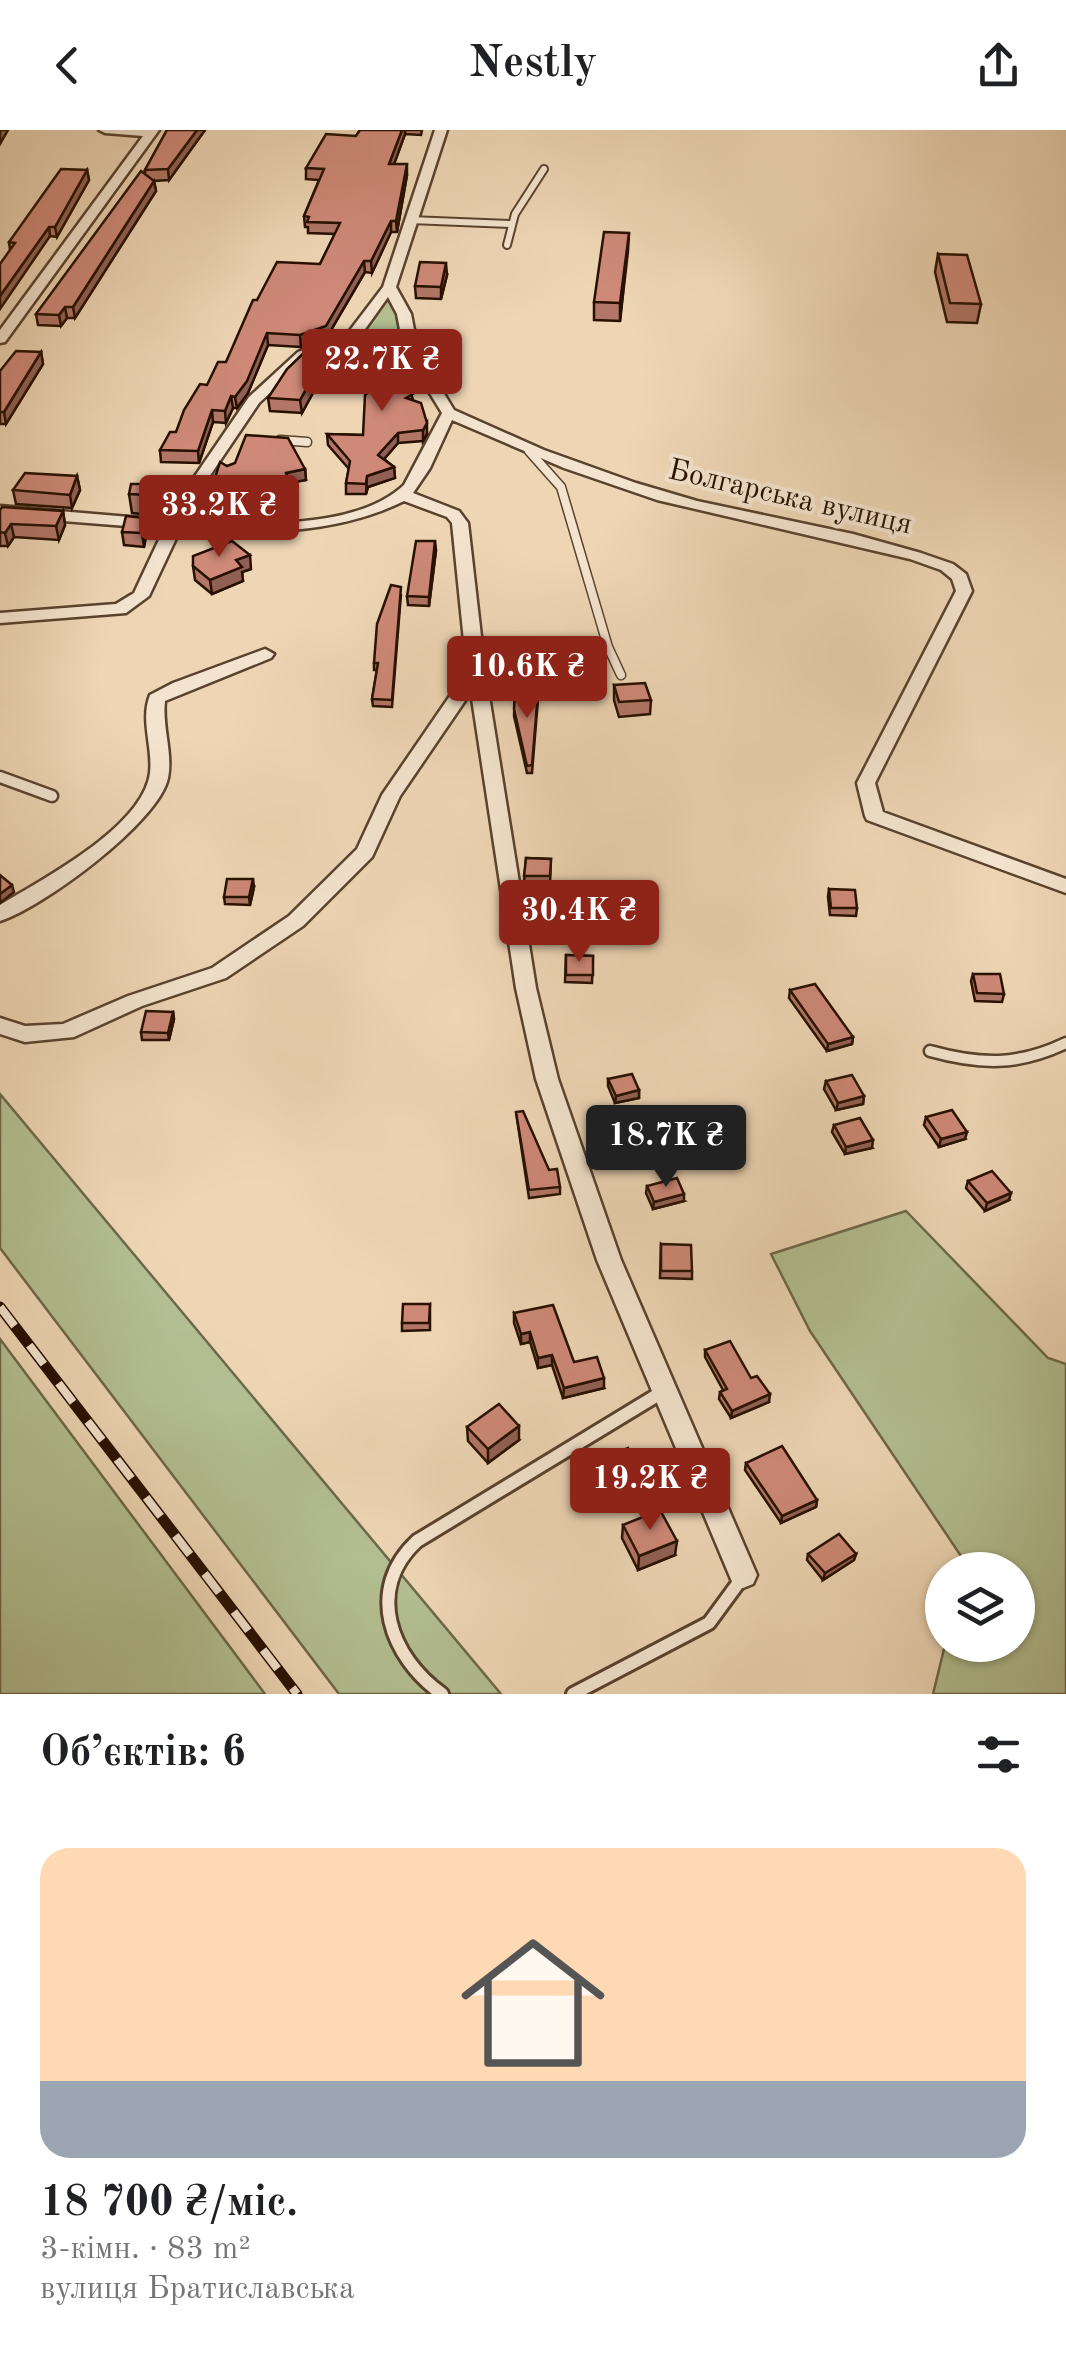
<!DOCTYPE html>
<html lang="uk">
<meta charset="utf-8">
<style>
:root{--surface:#fff;--page:#f2f2f2;--text:#202124;--muted:#757577;--line:#e0e0e0;--accent:#8f2418}
body{margin:0;font-family:"Old Standard TT",serif;background:var(--page);color:var(--text);height:100vh;display:flex;flex-direction:column;font-size:38px;white-space:nowrap}
*{box-sizing:border-box;margin:0}
p{font-size:32px;color:var(--muted)}
.icon{flex:none;width:55px;height:55px;fill:none;stroke:currentColor;stroke-width:2;stroke-linecap:round;stroke-linejoin:round}
.map{position:relative;height:1564px;overflow:hidden}
.sheet{display:flex;flex-direction:column;background:var(--surface);flex:1}
.sheet>*{flex:none}
.controls{position:absolute;left:925px;top:1422px;display:grid;gap:20px}
.controls a{display:grid;place-items:center;width:110px;height:110px;border-radius:50%;background:var(--surface);box-shadow:0 2px 8px #0004;font-size:50px}
.price{position:absolute;translate:-50% -85px;padding:0 22px;border-radius:10px;background:var(--accent);color:#fff;font-size:32px;line-height:65px;filter:drop-shadow(0 2px 5px #0008)}
.price::after{content:'';position:absolute;left:50%;top:60px;width:30px;height:22px;margin-left:-15px;background:inherit;clip-path:polygon(0 0,100% 0,50% 100%)}
.price.on{background:#222;color:#fff}
ul{padding:0;list-style:none}
li{display:grid;align-content:center;gap:20px;height:530px;padding:0 40px}
li+li{border-top:2px solid var(--line)}
li span{display:grid;place-items:center;height:310px;border-radius:30px;color:#555}
li>.icon{margin-inline-start:auto}
span .icon{width:180px;height:180px;fill:#fffc;stroke-width:1}
li b{font-size:42px}
h2{display:flex;justify-content:space-between;align-items:center;height:120px;padding:0 40px;font-size:42px}
header{display:flex;justify-content:space-between;align-items:center;height:130px;padding:0 40px;background:var(--surface);font-size:45px;font-weight:800}
.map>svg:first-child{display:block}
.green{fill:#b3bf92;stroke:#6d6849;stroke-width:2.5}
.lines{fill:none;stroke-linecap:round;stroke-linejoin:round}
.lane-far3-casing{stroke:#59422d;stroke-width:10}
.lane-far2-casing{stroke:#59422d;stroke-width:11}
.lane-far1-casing{stroke:#59422d;stroke-width:15}
.lane-casing{stroke:#59422d;stroke-width:18}
.street-casing{stroke:#59422d;stroke-width:5}
.lane-far3{stroke:#f4e4cf;stroke-width:6}
.lane-far2{stroke:#f4e4cf;stroke-width:8}
.lane-far1{stroke:#f4e4cf;stroke-width:10}
.lane{stroke:#f4e4cf;stroke-width:12}
.street{fill:#f4e4cf;fill-rule:evenodd}
.rail-casing{stroke:#271000;stroke-width:11}
.rail{stroke:#f4e4cf;stroke-width:8;stroke-dasharray:24;stroke-linecap:butt}
.wall{fill:#b17667;stroke:#271000;stroke-width:2.5}
.shaded-wall{fill:#906054;stroke:#271000;stroke-width:2.5}
.building{fill:#ce8978;stroke:#271000;stroke-width:2.5}
.labels{text-anchor:middle;dominant-baseline:central;stroke-width:8;stroke-linejoin:round;paint-order:stroke}
.street-label{font-size:30px;fill:#271000;stroke:#f4e4cf}
</style>
<header><svg class="icon" aria-label="back" viewBox="0 0 24 24"><path d="M15 5l-7 7 7 7"/></svg>Nestly<svg class="icon" aria-label="share" viewBox="0 0 24 24"><path d="M12 15V3M7 8l5-5 5 5M5 13v7h14v-7"/></svg></header>
<div class="map">
<svg width="1066" height="1564" viewBox="0 0 1066 1564">
<rect width="100%" height="100%" fill="#eed6b5"/>
<filter id="stains"><feTurbulence type="fractalNoise" baseFrequency=".002" numOctaves="4"/><feColorMatrix values="0 0 0 0 .2 0 0 0 0 .09 0 0 0 0 .02 0 0 0 .5 -.17"/></filter>
<radialGradient id="worn" r=".72"><stop offset=".6" stop-color="#630" stop-opacity="0"/><stop offset="1" stop-color="#630" stop-opacity=".3"/></radialGradient>
<g class="green">
<polygon points="393,168 401,210 348,214 368,196 384,169"/>
<polygon points="0,964 501,1564 339,1564 0,1118"/>
<polygon points="906,1081 1048,1228 1066,1234 1066,1564 933,1564 945,1515 1018,1515 1018,1440 963,1440 965,1432 810,1201 771,1124"/>
<polygon points="0,1209 265,1564 0,1564"/>
</g>
<g class="lines">
<defs>
<g id="lane-far3">
<polyline points="410,90 511,94"/>
<polyline points="507,115 515,84 544,39"/>
</g>
<g id="lane-far2">
<polyline points="280,310 307,312"/>
<polyline points="529,321 561,357 608,517 621,545"/>
</g>
<g id="lane-far1">
<polyline points="0,647 52,666"/>
<path d="M930,921C981,935 1018,936 1066,913"/>
</g>
<g id="lane">
<path d="M442,1564C390,1527 365,1459 417,1411L664,1261"/>
<polyline points="573,1564 709,1493 742,1448"/>
</g>
<g id="street">
<polygon points="99,0 159,0 5,212 0,213 0,200 143,6 105,3"/>
<path d="M435,0H447L396,157L411,184L418,221L454,280L544,320L636,353L697,371L853,404L921,423L953,434L966,444L972,461L875,653L883,682L1066,749V763L867,690L865,686L857,653L956,461L952,449L941,440L910,429L657,370L564,338L452,290L430,338L413,363L459,381L468,393L485,541L536,858L558,949L621,1130L757,1445L753,1454L743,1458L733,1454L597,1130L536,949L516,858L471,562L400,666L372,727L303,796L226,848L142,876L74,907L25,912L0,904V888L25,896L63,894L128,866L212,838L289,786L357,719L382,665L467,541L452,393L447,387L404,371C335,405 256,404 180,400L149,466L126,483L0,493V483L116,474L134,463L164,399L0,386V376L165,390L249,267L298,222L348,203L383,157ZM388,167L397,184L404,221L442,283L404,355C354,402 245,394 180,390L259,273L308,228L358,209Z"/>
<path d="M265,519L274,524L271,528L165,571C162,597 173,623 168,648C159,692 42,778 0,791V775C43,749 143,697 150,643C153,617 140,590 150,565L173,553Z"/>
</g>
</defs>
<use href="#lane-far3" class="lane-far3-casing"/>
<use href="#lane-far2" class="lane-far2-casing"/>
<use href="#lane-far1" class="lane-far1-casing"/>
<use href="#lane" class="lane-casing"/>
<use href="#street" class="street-casing"/>
<use href="#lane-far3" class="lane-far3"/>
<use href="#lane-far2" class="lane-far2"/>
<use href="#lane-far1" class="lane-far1"/>
<use href="#lane" class="lane"/>
<use href="#street" class="street"/>
<defs>
<polyline id="rail" points="0,1177 297,1564"/>
</defs>
<use href="#rail" class="rail-casing"/>
<use href="#rail" class="rail"/>
</g>
<g class="wall">
<polygon points="167,0 205,0 169,50 154,51 156,61 75,188 67,188 61,196 38,195 36,184 145,44 145,40"/>
<polygon points="360,0 422,0 421,5 405,4 394,34 407,45 397,102 391,102 372,143 365,142 327,207 301,217 268,215 248,263 237,278 233,278 226,293 213,292 199,333 161,332 160,320 176,302 207,255 226,232 257,170 320,134 335,104 308,103 308,97 305,97 304,86 319,50 306,49 306,38 356,6"/>
<polygon points="87,40 89,50 57,107 50,106 10,120 9,112"/>
<polygon points="629,103 620,191 594,190 594,172"/>
<polygon points="938,124 981,174 977,193 947,192 935,142"/>
<polygon points="447,145 441,169 416,168 415,156"/>
<polygon points="398,205 398,223 413,270 427,304 423,311 398,313 384,329 394,337 395,348 368,357 366,364 346,364 346,353 349,339 328,315 327,304 363,305 378,255 369,229 368,219 374,219"/>
<polygon points="41,222 43,234 6,294 0,294 0,241"/>
<polygon points="333,226 302,283 270,281 268,268"/>
<polygon points="227,336 305,339 306,350 289,353 290,360 251,367 246,384 226,383 225,373 227,365 214,365 213,354"/>
<polygon points="77,346 80,360 72,378 16,374 13,360"/>
<polygon points="151,354 154,374 151,385 132,383 129,364"/>
<polygon points="0,380 63,381 65,395 59,410 14,407 8,416 0,416"/>
<polygon points="147,401 144,417 124,415 122,402"/>
<polygon points="436,420 429,476 408,475 407,466"/>
<polygon points="193,436 251,439 242,442 243,451 212,464 195,450"/>
<polygon points="401,464 392,577 373,576 372,569 377,540 374,540 374,533"/>
<polygon points="614,555 651,570 650,584 619,587 614,570"/>
<polygon points="515,561 538,569 532,643 527,643 514,586"/>
<polygon points="526,728 551,729 550,754 524,753"/>
<polygon points="254,757 250,775 225,774 224,767"/>
<polygon points="829,759 857,778 856,786 830,785 828,767"/>
<polygon points="580,768 606,768 605,794 579,794"/>
<polygon points="566,825 593,826 592,853 565,852"/>
<polygon points="973,844 1004,864 1002,872 975,871 971,851"/>
<polygon points="790,860 853,907 852,914 827,921 789,868"/>
<polygon points="173,882 174,889 169,910 142,910 141,902"/>
<polygon points="608,949 639,960 639,968 615,973 608,956"/>
<polygon points="826,951 864,966 863,974 836,980 824,959"/>
<polygon points="516,982 549,1040 560,1057 560,1064 529,1068"/>
<polygon points="926,987 965,1009 939,1017 924,995"/>
<polygon points="834,995 872,1018 845,1024 832,1002"/>
<polygon points="968,1051 1009,1070 985,1081 966,1058"/>
<polygon points="647,1056 684,1071 653,1079 646,1063"/>
<polygon points="661,1114 692,1141 692,1149 660,1148"/>
<polygon points="430,1174 430,1200 402,1201 402,1193"/>
<polygon points="514,1183 574,1232 604,1258 563,1268 552,1235 538,1238 530,1212 521,1214 514,1193"/>
<polygon points="705,1220 751,1248 769,1272 731,1288 719,1269 720,1262 723,1260 705,1227"/>
<polygon points="467,1297 519,1310 488,1333 468,1311"/>
<polygon points="598,1330 638,1343 608,1356 598,1337"/>
<polygon points="746,1333 817,1370 816,1377 781,1393 745,1340"/>
<polygon points="623,1395 675,1425 638,1440 622,1408"/>
<polygon points="808,1424 856,1424 854,1430 823,1450 807,1430"/>
</g>
<g class="shaded-wall">
<polygon points="0,0 8,0 0,14"/>
<polygon points="197,0 205,0 169,50 168,39"/>
<polygon points="402,0 405,0 405,4 390,45 389,34"/>
<polygon points="407,34 407,45 397,102 396,91"/>
<polygon points="87,40 89,50 57,107 55,97"/>
<polygon points="154,51 156,61 75,188 73,177"/>
<polygon points="391,91 391,102 372,143 371,131"/>
<polygon points="49,97 50,106 0,179 0,166"/>
<polygon points="629,103 628,121 620,191 620,173"/>
<polygon points="364,131 365,142 327,207 301,217 300,205"/>
<polygon points="446,133 447,145 441,169 441,157"/>
<polygon points="65,177 67,188 61,196 59,185"/>
<polygon points="267,203 268,215 248,263 237,278 235,267"/>
<polygon points="332,213 333,226 302,283 300,270"/>
<polygon points="41,222 43,234 6,294 4,282"/>
<polygon points="231,266 233,278 226,293 225,281"/>
<polygon points="212,280 213,292 199,333 198,321"/>
<polygon points="427,293 427,304 423,311 423,300"/>
<polygon points="398,303 398,313 379,335 378,325"/>
<polygon points="394,337 395,348 368,357 366,364 367,346"/>
<polygon points="305,339 306,350 289,353 290,360 251,367 246,384 245,373 250,356 286,343"/>
<polygon points="77,346 80,360 72,378 70,365"/>
<polygon points="151,354 154,374 151,385 148,365"/>
<polygon points="63,381 65,395 59,410 56,396"/>
<polygon points="145,388 147,401 144,417 142,403"/>
<polygon points="11,394 14,407 8,416 5,403"/>
<polygon points="435,411 436,420 429,476 429,467"/>
<polygon points="250,425 251,439 242,442 243,451 212,464 210,450 236,430"/>
<polygon points="253,749 254,757 250,775 249,767"/>
<polygon points="12,755 14,762 0,773 0,764"/>
<polygon points="173,882 174,889 169,910 168,903"/>
<polygon points="853,907 852,914 827,921 828,914"/>
<polygon points="639,960 639,968 615,973 616,966"/>
<polygon points="864,966 863,974 836,980 838,973"/>
<polygon points="967,1002 965,1009 939,1017 941,1009"/>
<polygon points="873,1010 872,1018 845,1024 846,1017"/>
<polygon points="1011,1063 1009,1070 985,1081 987,1073"/>
<polygon points="684,1064 684,1071 653,1079 654,1072"/>
<polygon points="530,1202 530,1212 521,1214 521,1204"/>
<polygon points="552,1225 552,1235 538,1238 538,1228"/>
<polygon points="604,1248 604,1258 563,1268 564,1258"/>
<polygon points="770,1264 769,1272 731,1288 732,1281"/>
<polygon points="519,1296 519,1310 488,1333 488,1319"/>
<polygon points="638,1336 638,1343 608,1356 608,1349"/>
<polygon points="817,1370 816,1377 781,1393 782,1386"/>
<polygon points="677,1411 675,1425 638,1440 639,1426"/>
<polygon points="856,1424 854,1430 823,1450 825,1443"/>
</g>
<g class="building">
<polygon points="167,0 197,0 168,39 145,40"/>
<polygon points="360,0 402,0 389,34 407,34 396,91 391,91 371,131 364,131 326,196 300,205 267,203 247,251 235,267 231,266 225,281 212,280 198,321 160,320 170,302 176,302 184,280 200,254 207,255 218,232 226,232 253,170 257,170 277,132 320,134 340,93 307,92 309,87 304,86 324,39 306,38 326,4 356,6"/>
<polygon points="61,39 87,40 55,97 49,97 0,166 0,134 15,113 9,112"/>
<polygon points="141,41 154,51 73,177 65,177 59,185 36,184"/>
<polygon points="604,102 629,103 620,173 594,172"/>
<polygon points="938,124 967,125 981,174 950,173"/>
<polygon points="420,132 446,133 441,157 415,156"/>
<polygon points="376,205 398,205 396,220 413,264 406,268 421,273 427,293 423,300 398,303 378,325 394,337 367,346 366,354 346,353 350,331 327,304 363,305 365,265 380,253 368,219 374,219"/>
<polygon points="332,213 300,270 268,268 287,239 309,218"/>
<polygon points="16,221 41,222 4,282 0,282 0,241"/>
<polygon points="246,305 288,308 305,339 286,343 289,350 250,356 245,373 225,373 230,354 213,354 220,332 227,336 235,333"/>
<polygon points="25,343 77,346 70,365 13,360"/>
<polygon points="131,354 151,354 148,365 129,364"/>
<polygon points="2,377 63,381 56,396 11,394 5,403 0,402 0,380"/>
<polygon points="126,386 145,388 142,403 122,402"/>
<polygon points="232,411 250,425 236,430 242,437 210,450 193,436 193,426"/>
<polygon points="416,411 435,411 429,467 407,466"/>
<polygon points="391,455 401,457 392,570 372,569 378,533 374,533 377,494"/>
<polygon points="645,553 651,570 619,572 614,555"/>
<polygon points="515,561 538,562 532,635 527,636 514,579"/>
<polygon points="526,728 551,729 550,746 524,746"/>
<polygon points="0,745 12,755 0,764"/>
<polygon points="227,749 253,749 249,767 224,767"/>
<polygon points="829,759 855,760 857,778 831,778"/>
<polygon points="580,768 606,768 605,787 579,786"/>
<polygon points="566,825 593,826 593,845 566,845"/>
<polygon points="973,844 1000,844 1004,864 977,863"/>
<polygon points="815,854 853,907 828,914 790,860"/>
<polygon points="146,881 173,882 168,903 141,902"/>
<polygon points="632,944 639,960 616,966 608,949"/>
<polygon points="852,945 864,966 838,973 826,951"/>
<polygon points="952,980 967,1002 941,1009 926,987"/>
<polygon points="523,981 549,1040 557,1039 560,1057 529,1060 516,982"/>
<polygon points="860,988 873,1010 846,1017 834,995"/>
<polygon points="992,1041 1011,1063 987,1073 968,1051"/>
<polygon points="677,1048 684,1064 654,1072 647,1056"/>
<polygon points="661,1114 691,1115 692,1141 661,1141"/>
<polygon points="403,1174 430,1174 429,1193 402,1193"/>
<polygon points="553,1175 574,1232 597,1227 604,1248 564,1258 552,1225 538,1228 530,1202 521,1204 514,1183"/>
<polygon points="730,1211 751,1248 757,1246 770,1264 732,1281 720,1262 727,1259 705,1220"/>
<polygon points="499,1274 519,1296 488,1319 467,1297"/>
<polygon points="782,1316 817,1370 782,1386 746,1333"/>
<polygon points="628,1318 638,1336 608,1349 598,1330"/>
<polygon points="660,1380 677,1411 639,1426 623,1395"/>
<polygon points="839,1404 856,1424 825,1443 808,1424"/>
</g>
<g class="labels">
<g class="street-label">
<text transform="translate(790 368) rotate(13)">Болгарська вулиця</text>
</g>
</g>
<rect width="100%" height="100%" filter="url(#stains)"/>
<rect width="100%" height="100%" fill="url(#worn)"/>
</svg>
<div class="controls">
<a><svg class="icon" aria-label="layers" viewBox="0 0 24 24"><path d="M12 4l9 5-9 5-9-5zM3 14l9 5 9-5"/></svg></a>
</div>
<b class="price" style="left:382px;top:284px">22.7K ₴</b>
<b class="price" style="left:219px;top:430px">33.2K ₴</b>
<b class="price" style="left:527px;top:591px">10.6K ₴</b>
<b class="price" style="left:579px;top:835px">30.4K ₴</b>
<b class="price on" style="left:666px;top:1060px">18.7K ₴</b>
<b class="price" style="left:650px;top:1403px">19.2K ₴</b>
</div>
<section class="sheet">
<h2>Об’єктів: 6<svg class="icon" aria-label="filters" viewBox="0 0 24 24"><path d="M4 7h16M4 17h16"/><circle cx="9" cy="7" r="2"/><circle cx="15" cy="17" r="2"/></svg></h2>
<ul>
<li><span style="background:linear-gradient(#ffd9b3 75%,#9aa5b1 0)"><svg class="icon" aria-label="home" viewBox="0 0 24 24"><path d="M3 11l9-7 9 7M6 9v11h12V9"/></svg></span><div><b>18 700 ₴/міс.</b><p>3-кімн. · 83 m²</p><p>вулиця Братиславська</p></div></li>
</ul>
</section>
